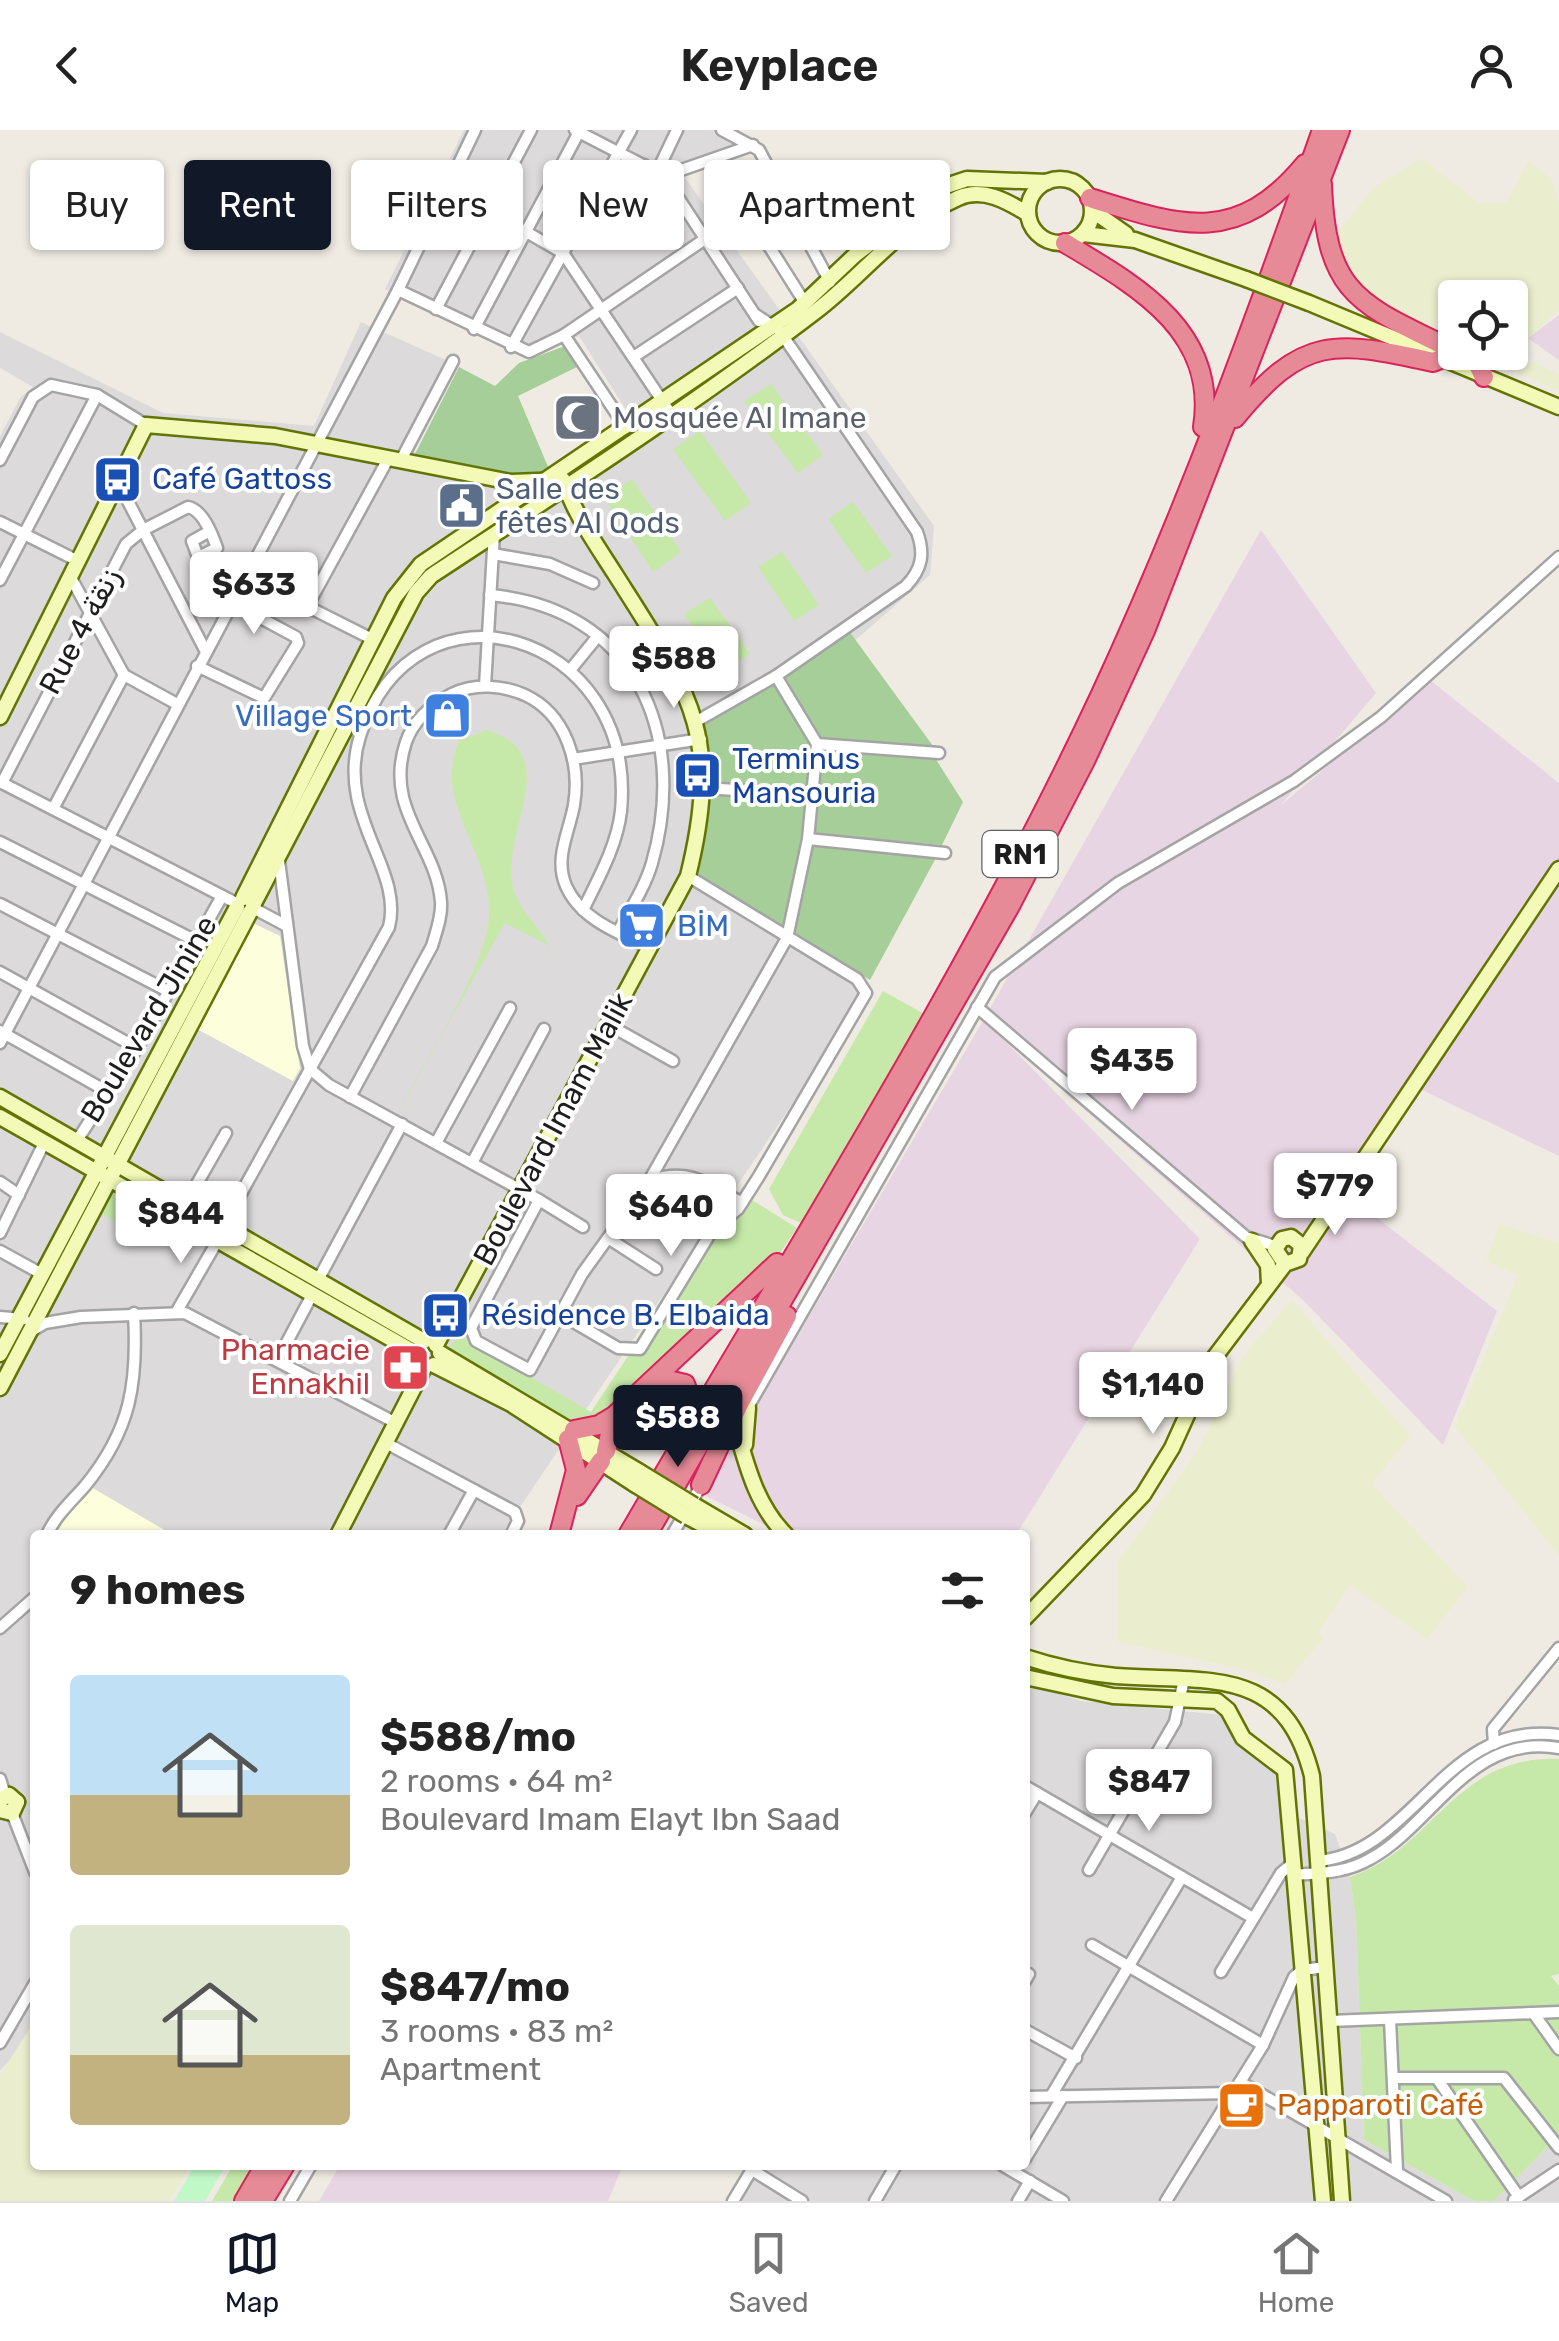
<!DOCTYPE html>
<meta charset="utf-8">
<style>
:root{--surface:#fff;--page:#f6f6f6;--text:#222;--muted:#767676;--line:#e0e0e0;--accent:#111827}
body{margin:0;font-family:Rubik,Cairo,sans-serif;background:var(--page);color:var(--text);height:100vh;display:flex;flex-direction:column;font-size:38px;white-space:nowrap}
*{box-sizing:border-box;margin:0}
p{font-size:32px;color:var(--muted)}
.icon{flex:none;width:55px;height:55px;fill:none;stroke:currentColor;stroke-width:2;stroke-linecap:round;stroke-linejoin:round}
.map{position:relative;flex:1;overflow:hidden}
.sheet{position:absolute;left:30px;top:1400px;width:1000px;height:640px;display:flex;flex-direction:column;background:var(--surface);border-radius:10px;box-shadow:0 2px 8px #0004}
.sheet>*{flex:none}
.banner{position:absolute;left:30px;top:30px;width:1000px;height:90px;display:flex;gap:20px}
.controls{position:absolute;left:1438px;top:150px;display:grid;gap:20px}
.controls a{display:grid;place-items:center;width:90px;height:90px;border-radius:10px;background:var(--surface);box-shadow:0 2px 8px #0004;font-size:50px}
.price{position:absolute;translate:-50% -85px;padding:0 22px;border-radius:10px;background:#fff;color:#222;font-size:32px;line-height:65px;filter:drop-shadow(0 2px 5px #0008)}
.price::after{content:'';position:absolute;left:50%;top:60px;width:30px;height:22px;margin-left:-15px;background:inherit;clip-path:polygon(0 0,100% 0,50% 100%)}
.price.current{background:var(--accent);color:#fff}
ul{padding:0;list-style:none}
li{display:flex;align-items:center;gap:30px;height:250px;padding:0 40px}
li span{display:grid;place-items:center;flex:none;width:280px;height:200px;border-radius:10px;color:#555}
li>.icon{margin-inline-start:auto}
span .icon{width:120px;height:120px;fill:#fffc;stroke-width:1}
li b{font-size:42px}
h2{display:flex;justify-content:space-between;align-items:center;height:120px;padding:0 40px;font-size:42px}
.tag{padding:0 35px;border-radius:10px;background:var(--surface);box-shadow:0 2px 8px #0004;font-size:35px;line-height:90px}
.tag.current{background:var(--accent);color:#fff}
header{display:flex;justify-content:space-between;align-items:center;height:130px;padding:0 40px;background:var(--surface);font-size:45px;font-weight:600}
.tabs{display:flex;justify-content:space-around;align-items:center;height:140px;border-top:2px solid var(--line);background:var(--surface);font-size:28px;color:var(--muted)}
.tabs a{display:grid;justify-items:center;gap:5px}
.tabs .current{color:var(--accent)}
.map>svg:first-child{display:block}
.residential{fill:#dcdada}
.industrial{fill:#e8d5e3}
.education{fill:#fdffdc}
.farmland{fill:#eaeece}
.grass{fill:#c6e9a9}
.forest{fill:#a5ce98}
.park{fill:#c0f9c7}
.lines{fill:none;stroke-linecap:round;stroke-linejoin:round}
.street-casing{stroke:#a4a4a4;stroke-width:15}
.secondary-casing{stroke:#637404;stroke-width:19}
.highway-casing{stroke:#d9235a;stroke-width:22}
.street{stroke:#fff;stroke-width:10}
.secondary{stroke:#f3f9b6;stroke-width:14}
.highway{stroke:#e78a97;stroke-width:18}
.secondary-bridge-casing{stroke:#637404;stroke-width:19;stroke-linecap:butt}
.secondary-bridge{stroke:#f3f9b6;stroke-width:14}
.labels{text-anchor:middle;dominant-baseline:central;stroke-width:8;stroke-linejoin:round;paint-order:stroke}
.shield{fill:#fff;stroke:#616161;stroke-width:2.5}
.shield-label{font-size:28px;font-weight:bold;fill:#1d1d1d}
.worship-label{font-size:30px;fill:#5b616d;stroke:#fff;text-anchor:start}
.transit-label{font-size:30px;fill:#164399;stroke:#fff;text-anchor:start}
.service-label{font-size:30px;fill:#4e5e75;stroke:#fff;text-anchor:start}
.street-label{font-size:30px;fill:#1d1d1d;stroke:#fff}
.shop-label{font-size:30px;fill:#366cbe;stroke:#fff;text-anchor:end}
.health-label{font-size:30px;fill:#be3a42;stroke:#fff;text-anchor:end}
.food-label{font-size:30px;fill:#c56008;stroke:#fff;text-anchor:start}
</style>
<header><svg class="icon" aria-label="back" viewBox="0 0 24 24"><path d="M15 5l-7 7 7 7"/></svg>Keyplace<svg class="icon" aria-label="person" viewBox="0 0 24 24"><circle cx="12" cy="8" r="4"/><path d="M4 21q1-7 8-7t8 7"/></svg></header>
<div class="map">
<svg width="1559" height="2071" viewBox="0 0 1559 2071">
<rect width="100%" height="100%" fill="#efebe3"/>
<g class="residential">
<polygon points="464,0 739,0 731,19 678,38 934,396 930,445 742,609 698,747 866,865 501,1405 35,1405 35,1902 0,1941 0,306 20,268 33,257 0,238 0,202 163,283 314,296 361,192 448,231 405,320 550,344 628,283 579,206 530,228 385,159"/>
<polygon points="1025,1553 1081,1571 1222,1585 1236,1614 1277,1642 1284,1651 1288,1683 1335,1704 1350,1747 1356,1790 1364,2010 1474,2071 730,2071 748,2035 1025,2035"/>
<polygon points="1559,2005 1559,2071 1494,2071"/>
</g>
<g class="industrial">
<polygon points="1559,185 1559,230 1528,208"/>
<polygon points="1261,400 1376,563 1280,676 1430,550 1559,653 1559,1026 1422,960 1392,970 1355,1071 1497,1181 1443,1315 1304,1171 998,904 1200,1109 1016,1405 785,1405 704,1365 983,891"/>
<polygon points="340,2035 623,2035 608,2071 319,2071"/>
</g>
<g class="education">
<polygon points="253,793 280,806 300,938 293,951 197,899"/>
<polygon points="91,1357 173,1405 53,1405"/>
</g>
<g class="farmland">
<polygon points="1422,28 1479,73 1506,73 1528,32 1551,48 1559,72 1559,180 1512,223 1559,244 1559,261 1475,223 1510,222 1510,168 1455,168 1455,213 1366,169 1340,128 1336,104 1373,58"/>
<polygon points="1499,1094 1559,1113 1559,1426 1455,1297 1518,1145 1486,1131"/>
<polygon points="1292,1170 1410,1306 1372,1354 1468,1457 1427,1509 1350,1455 1318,1503 1324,1508 1285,1554 1246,1540 1118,1512 1118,1432 1198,1320 1244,1224"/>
<polygon points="35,1890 35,2035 191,2035 169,2071 0,2071 0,1945"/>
</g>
<g class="grass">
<polygon points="771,254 823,325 798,343 744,271"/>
<polygon points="700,301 751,373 725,391 673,319"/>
<polygon points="632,349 681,422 653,442 605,368"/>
<polygon points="853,372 892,426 866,443 828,389"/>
<polygon points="782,422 819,475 794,491 758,437"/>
<polygon points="710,468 750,524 723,540 684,484"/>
<path d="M487,600C570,625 494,708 515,764C522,782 540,800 550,816L505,793L398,982C423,933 486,838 489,787C493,722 431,673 459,611Z"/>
<polygon points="883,861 926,885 801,1093 783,1085 769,1059"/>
<polygon points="114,1057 151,1078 136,1102 98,1082"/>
<polygon points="752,1070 797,1098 773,1133 609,1294 579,1300 469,1236 450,1217 458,1205 591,1282 628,1226 642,1224 725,1092"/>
<path d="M1559,1629V1844L1551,1846L1559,1856V2005L1494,2071H1474L1364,2010L1356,1790L1350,1747C1433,1720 1455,1624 1559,1629Z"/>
<polygon points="233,2035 259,2035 238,2071 212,2071"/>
</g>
<g class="forest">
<polygon points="565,216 579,236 518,266 549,339 520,351 414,326 459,237 495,256 519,233"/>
<polygon points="849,501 933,616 821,609 783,547"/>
<polygon points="778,550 811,614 810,659 710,654 698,594"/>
<polygon points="822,620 935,628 963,672 942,715 813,704"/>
<polygon points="712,664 808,671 783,799 693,744"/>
<polygon points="811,715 937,726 870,850 791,805"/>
</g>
<polygon class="park" points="195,2035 226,2035 205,2071 174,2071"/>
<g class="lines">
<defs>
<g id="street">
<polyline points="575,0 664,46 759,191"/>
<polyline points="722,0 759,20 830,152"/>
<polyline points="714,29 805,173"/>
<polyline points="657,42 677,0"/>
<polyline points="664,46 753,15"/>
<polyline points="448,57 563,123 671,284"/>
<polyline points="638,77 670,55"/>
<polyline points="577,98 601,106 609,101 644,35"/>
<polyline points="610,101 640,82 629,63"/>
<polyline points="398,160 529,222 564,205 705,109"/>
<polyline points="436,179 531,0"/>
<polyline points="474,199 579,2"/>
<polyline points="564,205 626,298"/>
<polyline points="511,217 631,0"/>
<polyline points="635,226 738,158"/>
<polyline points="0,330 33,267 51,255 97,265 146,295"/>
<polyline points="401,330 453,231"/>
<polyline points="117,350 205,520"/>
<polyline points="0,392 76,430"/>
<polyline points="493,424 550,434 593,453"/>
<polyline points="245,445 374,510"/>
<polyline points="0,450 97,265"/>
<path d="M490,465C635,478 689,604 652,733C645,757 630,780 618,802"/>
<polyline points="307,477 388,329"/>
<polyline points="197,536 264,568 298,513 296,507 231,472"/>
<polyline points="571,539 598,506"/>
<polyline points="124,545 177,574"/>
<polyline points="485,556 494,403"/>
<path d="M697,591L776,546L906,456C922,439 925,424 917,402L779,200L756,185"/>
<polyline points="817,614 939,623"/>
<polyline points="573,629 701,609"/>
<polyline points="0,652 238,774"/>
<path d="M2,653L126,414L143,400L188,377C203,380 212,404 217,418L198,427L192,411L210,401"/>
<polyline points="704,658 815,665"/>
<polyline points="53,679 124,545 70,446"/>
<polyline points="808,709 945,723"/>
<polyline points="0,712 196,811"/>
<polyline points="279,731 303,916 310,939 329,955 539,1070 471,1198 476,1211 530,1240 582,1144 649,1051 787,808 808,709 817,614 776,546"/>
<polyline points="0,774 168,861"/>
<polyline points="253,778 285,795"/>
<polyline points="0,842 137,918"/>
<polyline points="977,877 1246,1107 1275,1116"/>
<polyline points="609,895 673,931"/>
<polyline points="0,901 108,962"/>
<polyline points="0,913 398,160 475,0"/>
<path d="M350,967L432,816C436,802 442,787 441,772C437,715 383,680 406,612C414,589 431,575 452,564C475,553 502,555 525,565C566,584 581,633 574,675C569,703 554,728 566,756C581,790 619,803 650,818"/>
<polyline points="76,1012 137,918 222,766"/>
<polyline points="436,1013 510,878"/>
<polyline points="472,1033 544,899"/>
<path d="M649,1051C688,1037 707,1053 742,1073"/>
<polyline points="0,1052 19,1065"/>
<polyline points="539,1070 583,1097"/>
<polyline points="186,1073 226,1003"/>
<path d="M223,1096L389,797C404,738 335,686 360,606C414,436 638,501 621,681C617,716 598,749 583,780"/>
<polyline points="0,1103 44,1013"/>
<polyline points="608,1108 656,1139"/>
<polyline points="0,1121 40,1143"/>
<polyline points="318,1150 402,994"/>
<polyline points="177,1181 218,1110"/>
<polyline points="560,1184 618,1218 640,1219 713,1099 738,1079 759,1046 866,863 857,849 688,746"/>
<polyline points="0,1187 24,1189"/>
<polyline points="30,1202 45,1193 81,1187 185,1183 396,1293"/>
<polyline points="278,1229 312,1165"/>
<polyline points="744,1284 995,847 1118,753 1294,651 1381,587 1559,427"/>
<polyline points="386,1313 515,1382 518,1391 511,1405"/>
<path d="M47,1405C55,1386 71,1372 85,1356C131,1300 138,1253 134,1183"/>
<polyline points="449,1405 474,1360"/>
<polyline points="672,1405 702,1354"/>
<polyline points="0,1498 35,1467"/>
<polyline points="1494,1614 1493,1599 1559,1518"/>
<polyline points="0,1649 5,1665"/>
<polyline points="1025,1656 1253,1788"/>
<polyline points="12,1683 35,1742"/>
<polyline points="1025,1683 1037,1663"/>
<path d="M1317,1731C1414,1724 1444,1589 1559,1605"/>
<polyline points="1089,1740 1175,1592 1184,1549"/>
<path d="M1294,1745C1321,1743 1346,1743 1370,1729C1433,1695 1470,1602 1559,1618"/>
<polyline points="1092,1815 1263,1915"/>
<polyline points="1221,1842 1281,1743 1294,1732"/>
<polyline points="1025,1851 1029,1844"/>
<polyline points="1534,1884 1559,1919"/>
<polyline points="1390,1890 1397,2040"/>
<polyline points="1330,1891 1559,1882"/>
<polyline points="1025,1900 1076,1928"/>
<polyline points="0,1913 35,1853"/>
<polyline points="1394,1948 1504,1948 1559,2018"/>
<polyline points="1438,1950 1519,2067"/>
<polyline points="1240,1952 1446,2071"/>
<polyline points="1051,1966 1182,1747"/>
<polyline points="1025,1967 1232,1963"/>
<polyline points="1025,2029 1063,1966"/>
<polyline points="1002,2035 1063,2071"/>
<polyline points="752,2040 802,2071"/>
<polyline points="1514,2070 1559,2040"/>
<polyline points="290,2071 311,2035"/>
<polyline points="733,2071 754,2036"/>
<polyline points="875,2071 896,2035"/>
<polyline points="1018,2071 1030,2051"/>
<polyline points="1166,2071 1263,1915 1294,1847 1302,1840 1326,1837"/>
</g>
<g id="secondary">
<circle cx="1060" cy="81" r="32"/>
<polyline points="1093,81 1126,104"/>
<polyline points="1083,104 1135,110 1246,149"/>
<polyline points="1309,173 1559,277"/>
<path d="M0,587L146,295L275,306L511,352L563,350C575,385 596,414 615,444C690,562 723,604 688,746L436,1215"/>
<polyline points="243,768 394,468 421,434 798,179 855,125 943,57 967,49 1047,52"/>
<path d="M253,775L416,463L431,446C560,361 692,276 815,182C863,146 901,93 958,68C983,57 1007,71 1028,84"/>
<polyline points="0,967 424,1211"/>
<polyline points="0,987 414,1222"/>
<polyline points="1252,1111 1268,1135 1269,1154"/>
<polyline points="1302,1122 1559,739"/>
<polyline points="440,1223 640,1342"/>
<polyline points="0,1224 237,777"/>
<polyline points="434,1235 511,1274 634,1354"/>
<polyline points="0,1258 250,782"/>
<path d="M736,1298C747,1337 757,1376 786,1405"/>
<polyline points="745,1315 748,1278"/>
<polyline points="694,1375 745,1405"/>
<polyline points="686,1386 722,1405"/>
<polyline points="338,1405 425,1236"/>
<polyline points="1025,1488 1143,1365 1172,1318 1211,1232 1285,1134 1299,1129 1301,1115 1291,1107 1282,1109 1275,1119 1285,1134"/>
<path d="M1025,1527C1055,1537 1084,1543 1116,1546C1209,1553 1284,1534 1312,1646L1342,2071"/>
<polyline points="1025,1547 1113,1566 1217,1571 1228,1580 1243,1608 1285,1640 1323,2071"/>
<polyline points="0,1670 9,1665 17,1672"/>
<polyline points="0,1680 12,1683 17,1672"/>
</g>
<g id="highway">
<path d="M1322,54C1326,168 1361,174 1455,221"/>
<path d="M1090,68C1182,97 1237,116 1305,34"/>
<path d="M1065,113C1137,156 1218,201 1203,297"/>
<polyline points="1459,222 1477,233 1484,247"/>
<path d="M1235,288C1303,205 1334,210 1433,232L1443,228"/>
<polyline points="649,1261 664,1249 685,1254 693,1275 687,1293"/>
<polyline points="574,1300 599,1295 614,1286 777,1133"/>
<polyline points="606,1321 610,1304 624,1287"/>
<polyline points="701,1355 739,1274 787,1186"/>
<polyline points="577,1366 601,1331"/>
<polyline points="559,1405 576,1340 568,1309"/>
<path d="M628,1405C788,1130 966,853 1100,566C1185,383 1255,190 1322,0"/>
<polyline points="647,1405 1010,776 1086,629 1145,501 1340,0"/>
<polyline points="244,2071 265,2035"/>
<polyline points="263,2071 285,2035"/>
</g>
</defs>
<use href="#street" class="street-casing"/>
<use href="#secondary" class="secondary-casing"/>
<use href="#highway" class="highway-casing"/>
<use href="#street" class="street"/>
<use href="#secondary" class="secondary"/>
<use href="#highway" class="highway"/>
<defs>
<g id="secondary-bridge">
<polyline points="1246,149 1309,173"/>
<polyline points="640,1342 694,1375"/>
<polyline points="634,1354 686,1386"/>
</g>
</defs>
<use href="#secondary-bridge" class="secondary-bridge-casing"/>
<use href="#secondary-bridge" class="secondary-bridge"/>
</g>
<defs>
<symbol id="mosque-square" viewBox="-11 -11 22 22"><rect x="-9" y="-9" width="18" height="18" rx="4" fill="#6b7280" stroke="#fff"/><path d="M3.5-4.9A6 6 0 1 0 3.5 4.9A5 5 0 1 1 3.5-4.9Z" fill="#fff"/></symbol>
<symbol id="bus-square" viewBox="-11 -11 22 22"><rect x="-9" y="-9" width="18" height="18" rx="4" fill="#1a4fb4" stroke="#fff"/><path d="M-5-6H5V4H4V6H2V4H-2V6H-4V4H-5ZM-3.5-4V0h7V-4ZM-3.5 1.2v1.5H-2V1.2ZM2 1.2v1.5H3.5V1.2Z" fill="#fff"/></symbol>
<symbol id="civic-square" viewBox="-11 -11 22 22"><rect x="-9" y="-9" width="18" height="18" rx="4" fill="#5c6f8a" stroke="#fff"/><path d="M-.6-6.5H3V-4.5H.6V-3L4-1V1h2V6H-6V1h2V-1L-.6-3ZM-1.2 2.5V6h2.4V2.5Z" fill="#fff"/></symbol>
<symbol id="shop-square" viewBox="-11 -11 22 22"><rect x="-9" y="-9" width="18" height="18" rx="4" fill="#3f7fe0" stroke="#fff"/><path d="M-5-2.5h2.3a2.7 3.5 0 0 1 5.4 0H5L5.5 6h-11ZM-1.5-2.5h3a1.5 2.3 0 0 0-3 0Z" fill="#fff"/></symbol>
<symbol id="supermarket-square" viewBox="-11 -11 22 22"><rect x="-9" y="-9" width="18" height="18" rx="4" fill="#3f7fe0" stroke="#fff"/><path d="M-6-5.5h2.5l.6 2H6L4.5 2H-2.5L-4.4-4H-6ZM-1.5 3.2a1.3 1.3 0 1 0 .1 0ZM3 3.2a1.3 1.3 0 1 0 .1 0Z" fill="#fff"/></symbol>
<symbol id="pharmacy-square" viewBox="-11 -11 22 22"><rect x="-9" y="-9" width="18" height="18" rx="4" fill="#e0444e" stroke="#fff"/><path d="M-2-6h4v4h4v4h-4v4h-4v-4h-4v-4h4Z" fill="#fff"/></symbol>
<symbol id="cafe-square" viewBox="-11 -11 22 22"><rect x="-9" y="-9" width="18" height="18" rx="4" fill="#e8710a" stroke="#fff"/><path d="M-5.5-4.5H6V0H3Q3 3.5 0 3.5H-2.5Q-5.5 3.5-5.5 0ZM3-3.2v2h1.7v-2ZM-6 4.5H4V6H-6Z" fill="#fff"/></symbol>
</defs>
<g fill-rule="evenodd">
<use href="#mosque-square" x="550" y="260" width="55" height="55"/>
<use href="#bus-square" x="90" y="322" width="55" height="55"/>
<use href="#civic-square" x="434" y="348" width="55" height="55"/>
<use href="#shop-square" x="420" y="558" width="55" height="55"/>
<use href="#bus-square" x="670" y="618" width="55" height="55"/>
<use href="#supermarket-square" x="614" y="768" width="55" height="55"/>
<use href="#bus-square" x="418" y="1158" width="55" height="55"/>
<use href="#pharmacy-square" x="378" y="1210" width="55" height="55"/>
<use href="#cafe-square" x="1214" y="1948" width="55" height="55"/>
</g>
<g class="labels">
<rect class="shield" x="982.5" y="701" width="75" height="46" rx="8"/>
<g class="shield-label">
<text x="1020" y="724">RN1</text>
</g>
<g class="worship-label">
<text x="613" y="288">Mosquée Al Imane</text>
</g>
<g class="transit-label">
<text x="152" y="349">Café Gattoss</text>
<text x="732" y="629">Terminus<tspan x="732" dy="34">Mansouria</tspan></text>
<text x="481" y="1185">Résidence B. Elbaida</text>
</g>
<g class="service-label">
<text x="496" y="359">Salle des<tspan x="496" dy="34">fêtes Al Qods</tspan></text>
</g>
<g class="street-label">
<text transform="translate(80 501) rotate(-62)">Rue 4 زنقة</text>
<text transform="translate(149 889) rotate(-59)">Boulevard Jinine</text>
<text transform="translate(553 999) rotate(-62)">Boulevard Imam Malik</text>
</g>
<g class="shop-label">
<text x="412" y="586">Village Sport</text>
<text x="677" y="796" text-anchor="start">BİM</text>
</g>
<g class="health-label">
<text x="370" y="1220">Pharmacie<tspan x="370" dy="34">Ennakhil</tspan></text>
</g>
<g class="food-label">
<text x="1277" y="1975">Papparoti Café</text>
</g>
</g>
</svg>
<div class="controls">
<a><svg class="icon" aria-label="locate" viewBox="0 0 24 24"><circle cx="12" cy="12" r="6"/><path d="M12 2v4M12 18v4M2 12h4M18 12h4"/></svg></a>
</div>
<b class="price" style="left:254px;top:507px">$633</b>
<b class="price" style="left:674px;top:581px">$588</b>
<b class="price" style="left:1132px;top:983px">$435</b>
<b class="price" style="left:1335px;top:1108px">$779</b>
<b class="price" style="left:671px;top:1129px">$640</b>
<b class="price" style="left:181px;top:1136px">$844</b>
<b class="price" style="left:1153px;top:1307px">$1,140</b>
<b class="price current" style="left:678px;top:1340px">$588</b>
<b class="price" style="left:1149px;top:1704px">$847</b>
<div class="banner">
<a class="tag">Buy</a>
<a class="tag current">Rent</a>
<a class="tag">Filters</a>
<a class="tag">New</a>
<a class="tag">Apartment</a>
</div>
<section class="sheet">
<h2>9 homes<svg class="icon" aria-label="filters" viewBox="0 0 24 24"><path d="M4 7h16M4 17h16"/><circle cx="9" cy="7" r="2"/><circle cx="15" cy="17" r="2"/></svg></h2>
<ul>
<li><span style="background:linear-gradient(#bfe0f5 60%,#c2b280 0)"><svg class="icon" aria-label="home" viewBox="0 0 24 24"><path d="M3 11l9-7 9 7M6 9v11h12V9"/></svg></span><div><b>$588/mo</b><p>2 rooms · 64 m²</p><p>Boulevard Imam Elayt Ibn Saad</p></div></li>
<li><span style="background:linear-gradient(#dfe7d0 65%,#c2b280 0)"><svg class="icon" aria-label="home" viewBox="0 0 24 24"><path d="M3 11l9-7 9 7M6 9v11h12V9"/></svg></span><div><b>$847/mo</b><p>3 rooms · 83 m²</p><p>Apartment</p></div></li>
</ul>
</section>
</div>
<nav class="tabs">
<a class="current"><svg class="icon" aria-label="map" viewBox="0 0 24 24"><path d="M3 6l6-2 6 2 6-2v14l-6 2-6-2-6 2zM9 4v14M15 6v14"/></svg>Map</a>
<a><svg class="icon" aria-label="saved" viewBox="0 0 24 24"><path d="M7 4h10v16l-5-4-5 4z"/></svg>Saved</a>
<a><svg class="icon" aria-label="home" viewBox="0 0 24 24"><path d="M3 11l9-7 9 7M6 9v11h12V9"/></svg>Home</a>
</nav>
